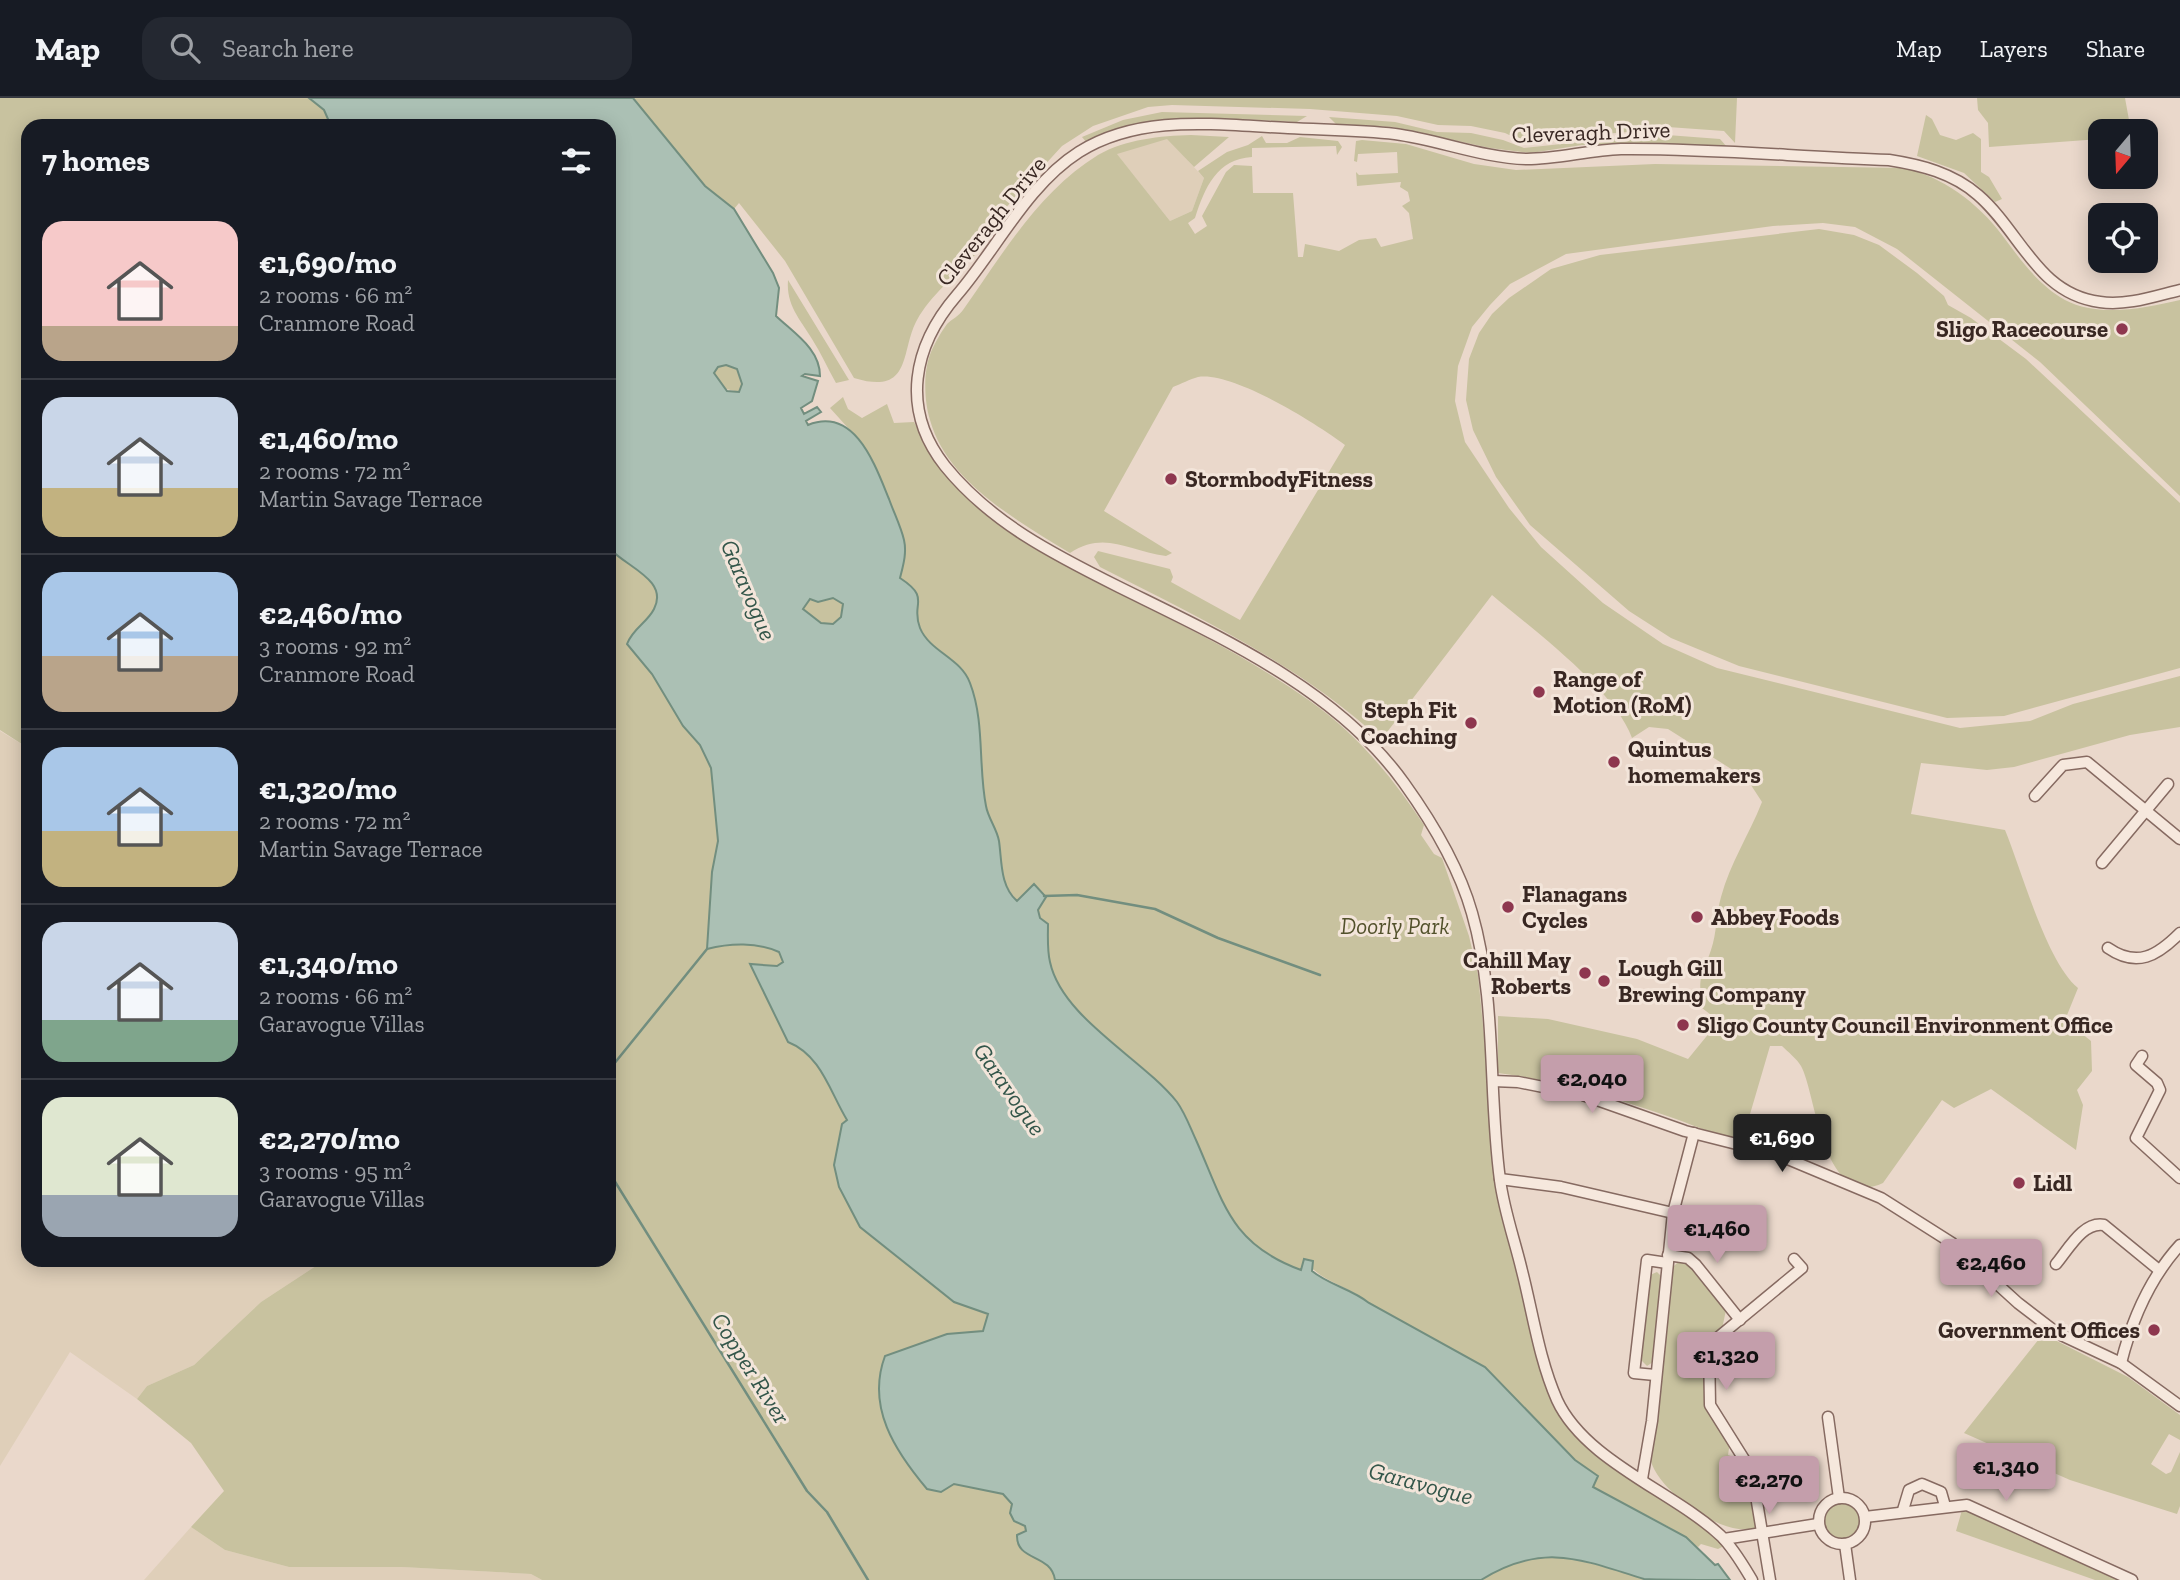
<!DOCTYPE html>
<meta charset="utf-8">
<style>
:root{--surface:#171b24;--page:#242831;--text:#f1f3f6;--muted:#9ea1a6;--line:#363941;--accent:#c49eab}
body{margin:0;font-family:"Zilla Slab",serif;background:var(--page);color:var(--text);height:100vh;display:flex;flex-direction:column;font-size:26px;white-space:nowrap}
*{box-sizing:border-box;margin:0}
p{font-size:23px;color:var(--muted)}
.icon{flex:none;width:38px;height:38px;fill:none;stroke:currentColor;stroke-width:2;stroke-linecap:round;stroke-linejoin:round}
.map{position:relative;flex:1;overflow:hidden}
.details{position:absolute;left:21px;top:21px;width:595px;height:1148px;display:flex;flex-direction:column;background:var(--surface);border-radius:21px;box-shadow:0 4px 18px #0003}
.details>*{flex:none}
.needle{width:46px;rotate:199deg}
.buttons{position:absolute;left:2088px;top:21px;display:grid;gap:14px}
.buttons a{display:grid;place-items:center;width:70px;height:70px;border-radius:14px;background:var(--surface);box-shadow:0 4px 18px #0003;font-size:35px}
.price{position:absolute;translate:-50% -60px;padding:0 16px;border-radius:7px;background:var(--accent);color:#111;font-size:23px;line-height:46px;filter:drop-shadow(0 2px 4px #0008)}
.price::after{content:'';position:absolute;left:50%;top:42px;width:21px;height:16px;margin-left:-10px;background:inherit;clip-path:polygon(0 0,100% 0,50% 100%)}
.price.on{background:#222;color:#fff}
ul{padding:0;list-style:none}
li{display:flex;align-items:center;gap:21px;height:175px;padding:0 21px}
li+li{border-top:2px solid var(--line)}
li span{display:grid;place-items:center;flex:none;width:196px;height:140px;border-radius:21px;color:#555}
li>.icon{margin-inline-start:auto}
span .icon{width:84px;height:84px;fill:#fffc;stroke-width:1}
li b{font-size:30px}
h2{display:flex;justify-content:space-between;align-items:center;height:84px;padding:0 21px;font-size:30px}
header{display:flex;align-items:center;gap:42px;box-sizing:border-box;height:98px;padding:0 35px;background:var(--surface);border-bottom:2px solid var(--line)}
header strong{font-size:33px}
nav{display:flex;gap:38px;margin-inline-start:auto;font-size:24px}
.search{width:490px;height:63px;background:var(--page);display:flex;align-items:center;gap:18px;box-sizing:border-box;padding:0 24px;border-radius:21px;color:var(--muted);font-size:26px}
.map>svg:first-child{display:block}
.farmland{fill:#dfcfb9}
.green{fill:#c8c29f}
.water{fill:#abc0b4;stroke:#728e7f;stroke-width:2;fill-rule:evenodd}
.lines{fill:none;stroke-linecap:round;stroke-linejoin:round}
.stream{stroke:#728e7f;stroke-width:2.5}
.minor-casing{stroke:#866a61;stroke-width:13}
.minor{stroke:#f6e8dd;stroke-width:10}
.poi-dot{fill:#8e374f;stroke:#f3e5da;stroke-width:2.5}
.labels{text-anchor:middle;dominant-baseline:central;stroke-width:6;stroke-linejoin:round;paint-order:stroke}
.street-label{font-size:23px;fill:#382722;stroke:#f3e5da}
.poi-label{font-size:23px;font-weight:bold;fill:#382722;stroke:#f3e5da;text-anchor:start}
.park-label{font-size:23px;font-style:italic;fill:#52512b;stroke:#f3e5da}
.water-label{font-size:24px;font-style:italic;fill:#33564a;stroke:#f3e5da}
</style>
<header>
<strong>Map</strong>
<div class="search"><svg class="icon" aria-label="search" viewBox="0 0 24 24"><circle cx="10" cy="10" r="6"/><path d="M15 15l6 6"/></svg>Search here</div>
<nav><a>Map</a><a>Layers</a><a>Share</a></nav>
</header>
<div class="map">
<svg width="2180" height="1482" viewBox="0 0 2180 1482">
<rect width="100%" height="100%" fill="#ead8cb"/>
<g class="farmland">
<polygon points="1167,40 1204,80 1192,113 1170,123 1116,55"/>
<polygon points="0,633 28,650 28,1162 325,1162 261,1204 194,1267 147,1288 137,1301 70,1254 0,1368"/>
<polygon points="191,1429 225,1452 289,1469 402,1469 531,1476 542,1482 144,1482"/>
</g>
<g class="green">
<polygon points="0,0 309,0 324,12 331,28 28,28 28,650 0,632"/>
<path d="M588,0H1737L1735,45L1724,33L1654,28L1628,34L1522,43L1505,35L1471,28L1438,27L1397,18L1310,11L1172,7L1148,9L1093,28L1062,48L971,148L975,157C956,177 930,198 917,222C900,253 913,298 854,280L785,163L739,105L734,111L773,175L638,57Z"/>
<polygon points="1977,0 2125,0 2131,33 2100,33 2100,41 1989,49 1988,25 1978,12"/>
<path d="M1162,14L1307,18L1297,24C1223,21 1156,11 1087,45L1082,39L1123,22Z"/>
<polygon points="1926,17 1932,21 1940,37 1956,42 1973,35 1981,41 1981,74 1989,79 2002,101 1995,104 1964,75 1917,58"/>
<polygon points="1329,19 1395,24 1437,34 1471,35 1503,42 1524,50 1654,36 1720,41 1727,49 1582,47 1531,55 1490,50 1393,29 1336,26"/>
<path d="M1191,37L1229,39L1194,69L1167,41L1117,56L1170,123L1192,113L1204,80L1198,73L1227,54L1248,47L1262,38L1266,45H1287L1300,39L1338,43L1342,49L1337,57L1336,48L1252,50V59C1217,61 1205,89 1195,120L1188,125L1195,136L1207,128L1202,118L1226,74L1234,67L1252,68L1253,95H1293L1298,159H1303L1305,146L1339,153L1359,142L1376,140L1381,149L1413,141L1409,115L1402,108L1410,103L1408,94L1400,89L1401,84L1357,88L1356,74L1359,77L1398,75L1397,54L1358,56L1357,64L1354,63L1356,43L1362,42L1406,46L1474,66L1516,72L1655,66L1903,70C1942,78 1978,105 2002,137C2020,161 2038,187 2065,202C2099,220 2145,210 2180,202V398L2040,264L1897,151L1855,129L1823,125L1773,128L1566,156L1510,186L1490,207L1472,229L1458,268L1455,303L1465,344L1509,410L1541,449L1603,505L1663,546L1717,570L1960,630L2030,623L2073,606L2180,578V629L2130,637L2014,669L1987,672L1921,665L1911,716L2005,732C2022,773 2046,863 2078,890L2065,922L2091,943L2092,973L2077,992L2083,1007L2076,1052L1991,991L1954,1010L1942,1002L1883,1085C1822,1113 1816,994 1801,968C1797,961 1788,954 1782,948H1770L1743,1040C1719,1039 1698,1029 1676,1021C1617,1000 1559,983 1498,975V918L1548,921L1637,941L1688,961L1719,923L1702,910C1698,877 1701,881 1711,852C1717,835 1716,816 1721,799C1730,765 1749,737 1762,704L1747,681L1668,631L1649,629L1632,640C1616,593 1531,530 1492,497L1381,642C1300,567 1198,519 1100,469L1094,459L1098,453L1170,471L1173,479L1171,484L1240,522L1345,347C1317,326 1233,273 1198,279C1190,281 1181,286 1173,289L1104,413L1172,455L1166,458C1128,453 1105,432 1070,455C1018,423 947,384 930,322C924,303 923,273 931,254C935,245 941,234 947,226C952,221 959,218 963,212C1002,157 1039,93 1098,57C1126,41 1160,38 1191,37Z"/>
<polygon points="1819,131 1854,137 1879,147 1917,175 1944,198 1948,207 1971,220 2026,261 2180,405 2180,570 2004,618 1947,620 1739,568 1671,540 1629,513 1530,427 1496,379 1473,332 1466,302 1469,261 1479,235 1492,216 1509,200 1551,171 1600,157"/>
<path d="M788,182L849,282L836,285C828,271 821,255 812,241C800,221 786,207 788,182Z"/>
<polygon points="726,267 737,271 742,290 739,294 722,290 714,275 718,269"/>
<path d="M843,299L848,311L862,320L887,306L894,325L914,324C961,422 1040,455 1131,501C1192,532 1254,563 1310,603C1357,636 1393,680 1424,727L1421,737L1434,756L1442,760L1469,838L1478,877L1501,1110L1537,1260L1548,1295L1561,1319L1628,1378L1703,1429L1724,1448L1718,1451L1701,1446L1698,1449L1671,1430L1593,1389L1598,1378L1575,1362L1485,1269L1369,1205C1348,1187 1321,1185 1304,1161L1302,1173C1230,1146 1224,1105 1196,1042C1191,1030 1186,1015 1177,1004C1143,959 1063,921 1050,864C1047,852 1048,838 1048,827L1040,820L1034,786L1017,803L1005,786L1002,766L825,373L858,341L830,310Z"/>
<path d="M609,450C624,466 647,474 657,492L1145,1482H542L531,1476L402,1469H289L225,1452L191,1429L224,1393L191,1345L137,1301L147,1288L194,1267L261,1204L325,1162H609Z"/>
<polygon points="833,500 843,506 841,519 833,526 821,525 802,511 810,501 824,503"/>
<path d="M1686,1163L1726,1212L1722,1231L1697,1254L1700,1261L1707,1263L1706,1305L1730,1344L1728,1357L1739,1361L1747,1378L1759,1428C1728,1445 1658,1393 1651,1363L1671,1171L1678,1164Z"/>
<polygon points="1657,1174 1662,1179 1653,1264 1647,1268 1641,1262 1650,1177"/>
<polygon points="2043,1236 2128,1279 2180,1317 2180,1342 2169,1336 2151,1366 2166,1376 2171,1374 2180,1354 2180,1408 2177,1416 2070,1382 1964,1335"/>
<circle cx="1842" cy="1423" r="19"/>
<polygon points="1968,1411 2119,1479 2118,1482 2095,1482 1956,1433 1962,1412"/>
<polygon points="1554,1457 1624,1473 1645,1482 1481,1482 1507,1466"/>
</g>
<path class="water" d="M309,0H633L705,88L734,111L773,175L779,190L776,218C795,236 820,251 820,278L805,276L802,278L818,283L812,303L801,310L804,316L817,309L821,314L806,323L808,327C855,308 875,367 889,401C894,415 901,429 904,442C907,455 903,468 900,480C932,501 910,505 920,530C930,554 961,560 970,585C985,624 978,668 986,708C988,720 997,731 999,743C1002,764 1000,788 1017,803L1034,786L1046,799L1038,812L1040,820L1048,826C1048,838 1047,852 1050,864C1062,920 1142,960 1177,1004C1185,1015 1190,1029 1196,1042C1224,1105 1230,1146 1301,1172L1304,1161L1313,1163L1312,1173C1329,1187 1352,1191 1369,1205L1485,1269L1575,1362L1598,1378L1593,1389L1686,1439L1715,1467L1718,1466L1730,1482C1709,1482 1662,1482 1644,1481C1580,1461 1542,1444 1481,1482H1055C1051,1455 1016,1464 1017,1437L1026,1433L1025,1428L1014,1423L1010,1415L1012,1406L1003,1396L954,1386L941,1394L927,1391C895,1353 866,1309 885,1258L947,1236L983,1233L988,1216L954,1204L860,1129L839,1089L834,1067L842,1026L847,1022C830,994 821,957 788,944L750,866L777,868L783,864L779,854C757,844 730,845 707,851L712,774L718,743L711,670L700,647L683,628L652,576L627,546C633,530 647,525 654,511C669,482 626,469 609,450V28H331L324,12ZM726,267L737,271L742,286L739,294L727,293L714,275L718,269ZM833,500L843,506L841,519L833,526L821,525L803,511L810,501L818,504Z"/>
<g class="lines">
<g class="stream">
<polyline points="1044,798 1077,797 1155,811 1218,840 1320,877"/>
<polyline points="609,972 707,851"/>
<polyline points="609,1074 807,1393 827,1414 868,1482"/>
</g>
<defs>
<g id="minor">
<polyline points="2035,698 2063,667 2087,664 2180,741"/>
<polyline points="2102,765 2168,686"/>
<path d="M2108,850C2137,870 2157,858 2180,835"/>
<polyline points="2142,958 2136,967 2157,985 2160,992 2136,1040 2180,1080"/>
<polyline points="1493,983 1518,984 1583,997 1685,1033 1776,1056 1881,1100 1952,1145 2018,1205 2057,1235 2121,1265 2180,1308"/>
<polyline points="1500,1081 1561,1089 1673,1115"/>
<polyline points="1668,1157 1688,1160 1696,1167 1740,1222"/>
<path d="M2056,1166C2068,1152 2083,1123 2104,1127L2159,1172"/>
<polyline points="1709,1248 1710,1307 1752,1374 1770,1482"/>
<polyline points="1704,1251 1802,1170 1794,1161"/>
<path d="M2121,1265C2132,1221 2149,1181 2180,1147"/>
<polyline points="1655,1277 1634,1275 1647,1162 1667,1165"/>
<polyline points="1828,1319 1839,1400"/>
<polyline points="1642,1381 1652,1323 1673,1115 1694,1035"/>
<circle cx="1842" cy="1423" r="23"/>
<polyline points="1903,1412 1909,1392 1922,1386 1941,1394 1945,1408"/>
<polyline points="1865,1419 1967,1407 2132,1482"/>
<polyline points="1724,1441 1818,1426"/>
<polyline points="1845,1446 1850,1482"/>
<path d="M1752,1482C1743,1467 1734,1451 1721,1438C1674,1394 1585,1363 1557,1302C1539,1261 1533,1216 1522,1173C1515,1143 1504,1113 1500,1082C1488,994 1497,902 1472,815C1459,769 1432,724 1404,685C1337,591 1220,539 1119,489C1055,457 991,425 945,368C900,311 913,248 957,197C996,152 1027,87 1079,54C1141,15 1218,27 1288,30C1324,32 1360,32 1395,36C1439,42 1483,60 1527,61C1558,61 1589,52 1621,51C1710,50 1799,59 1889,62C1921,67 1953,75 1978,97C2021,134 2037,196 2100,204C2127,208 2155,198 2180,192"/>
</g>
</defs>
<use href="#minor" class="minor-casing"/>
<use href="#minor" class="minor"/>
</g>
<g class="poi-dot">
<circle cx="2122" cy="231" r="7"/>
<circle cx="1171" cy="381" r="7"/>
<circle cx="1539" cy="594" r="7"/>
<circle cx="1471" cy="625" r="7"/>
<circle cx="1614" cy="664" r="7"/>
<circle cx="1508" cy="809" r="7"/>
<circle cx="1697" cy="819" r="7"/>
<circle cx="1585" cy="875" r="7"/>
<circle cx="1604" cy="883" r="7"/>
<circle cx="1683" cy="927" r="7"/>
<circle cx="2019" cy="1085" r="7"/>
<circle cx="2154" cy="1232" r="7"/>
</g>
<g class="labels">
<g class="street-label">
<text transform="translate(1591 34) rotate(-2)">Cleveragh Drive</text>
<text transform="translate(991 123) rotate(-51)">Cleveragh Drive</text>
</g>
<g class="poi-label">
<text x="2108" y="231" text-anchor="end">Sligo Racecourse</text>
<text x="1185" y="381">StormbodyFitness</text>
<text x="1553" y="581">Range of<tspan x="1553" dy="26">Motion (RoM)</tspan></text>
<text x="1457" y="612" text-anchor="end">Steph Fit<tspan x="1457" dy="26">Coaching</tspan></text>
<text x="1628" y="651">Quintus<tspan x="1628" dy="26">homemakers</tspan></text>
<text x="1522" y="796">Flanagans<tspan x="1522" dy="26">Cycles</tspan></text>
<text x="1711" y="819">Abbey Foods</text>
<text x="1571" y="862" text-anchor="end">Cahill May<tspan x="1571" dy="26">Roberts</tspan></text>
<text x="1618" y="870">Lough Gill<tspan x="1618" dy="26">Brewing Company</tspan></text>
<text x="1697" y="927">Sligo County Council Environment Office</text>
<text x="2033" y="1085">Lidl</text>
<text x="2140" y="1232" text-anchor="end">Government Offices</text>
</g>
<g class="park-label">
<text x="1395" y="828">Doorly Park</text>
</g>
<g class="water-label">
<text transform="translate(749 492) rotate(67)">Garavogue</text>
<text transform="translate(1010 991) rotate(55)">Garavogue</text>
<text transform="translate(751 1270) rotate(58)">Copper River</text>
<text transform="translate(1421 1385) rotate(15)">Garavogue</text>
</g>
</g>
</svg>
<div class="buttons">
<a><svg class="needle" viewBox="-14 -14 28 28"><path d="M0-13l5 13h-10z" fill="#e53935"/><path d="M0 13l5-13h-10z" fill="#9ea1a6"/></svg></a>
<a><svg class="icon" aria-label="locate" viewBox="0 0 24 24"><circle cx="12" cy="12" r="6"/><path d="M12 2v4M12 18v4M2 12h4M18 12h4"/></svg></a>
</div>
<b class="price" style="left:1592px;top:1017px">€2,040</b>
<b class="price on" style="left:1782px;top:1076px">€1,690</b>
<b class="price" style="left:1717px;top:1167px">€1,460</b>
<b class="price" style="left:1991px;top:1201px">€2,460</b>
<b class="price" style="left:1726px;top:1294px">€1,320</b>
<b class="price" style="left:2006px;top:1405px">€1,340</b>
<b class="price" style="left:1769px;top:1418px">€2,270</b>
<section class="details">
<h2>7 homes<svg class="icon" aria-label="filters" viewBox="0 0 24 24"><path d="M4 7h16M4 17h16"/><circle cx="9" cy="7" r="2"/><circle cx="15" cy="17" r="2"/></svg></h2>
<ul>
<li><span style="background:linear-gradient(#f6c9c9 75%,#b9a48a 0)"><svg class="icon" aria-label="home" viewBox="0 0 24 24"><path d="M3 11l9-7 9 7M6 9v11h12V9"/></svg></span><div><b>€1,690/mo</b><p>2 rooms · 66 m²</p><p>Cranmore Road</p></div></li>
<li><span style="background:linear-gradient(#c9d6e8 65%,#c2b280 0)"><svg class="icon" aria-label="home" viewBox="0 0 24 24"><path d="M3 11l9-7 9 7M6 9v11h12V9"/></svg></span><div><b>€1,460/mo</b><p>2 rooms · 72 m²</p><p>Martin Savage Terrace</p></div></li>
<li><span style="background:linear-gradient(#a9c7e8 60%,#b9a48a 0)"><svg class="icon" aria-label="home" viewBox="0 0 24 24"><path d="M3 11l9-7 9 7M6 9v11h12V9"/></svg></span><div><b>€2,460/mo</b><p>3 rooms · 92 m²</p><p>Cranmore Road</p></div></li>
<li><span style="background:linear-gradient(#a9c7e8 60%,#c2b280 0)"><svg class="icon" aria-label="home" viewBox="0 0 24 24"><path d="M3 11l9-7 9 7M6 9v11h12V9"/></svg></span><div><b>€1,320/mo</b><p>2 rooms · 72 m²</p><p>Martin Savage Terrace</p></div></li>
<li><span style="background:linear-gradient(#c9d6e8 70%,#7fa58c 0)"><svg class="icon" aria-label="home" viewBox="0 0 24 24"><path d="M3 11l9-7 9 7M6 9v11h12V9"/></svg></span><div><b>€1,340/mo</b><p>2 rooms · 66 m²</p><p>Garavogue Villas</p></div></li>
<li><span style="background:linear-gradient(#dfe7d0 70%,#9aa5b1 0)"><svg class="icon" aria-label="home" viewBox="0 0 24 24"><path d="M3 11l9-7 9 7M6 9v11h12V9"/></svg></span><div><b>€2,270/mo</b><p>3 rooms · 95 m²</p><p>Garavogue Villas</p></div></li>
</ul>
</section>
</div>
